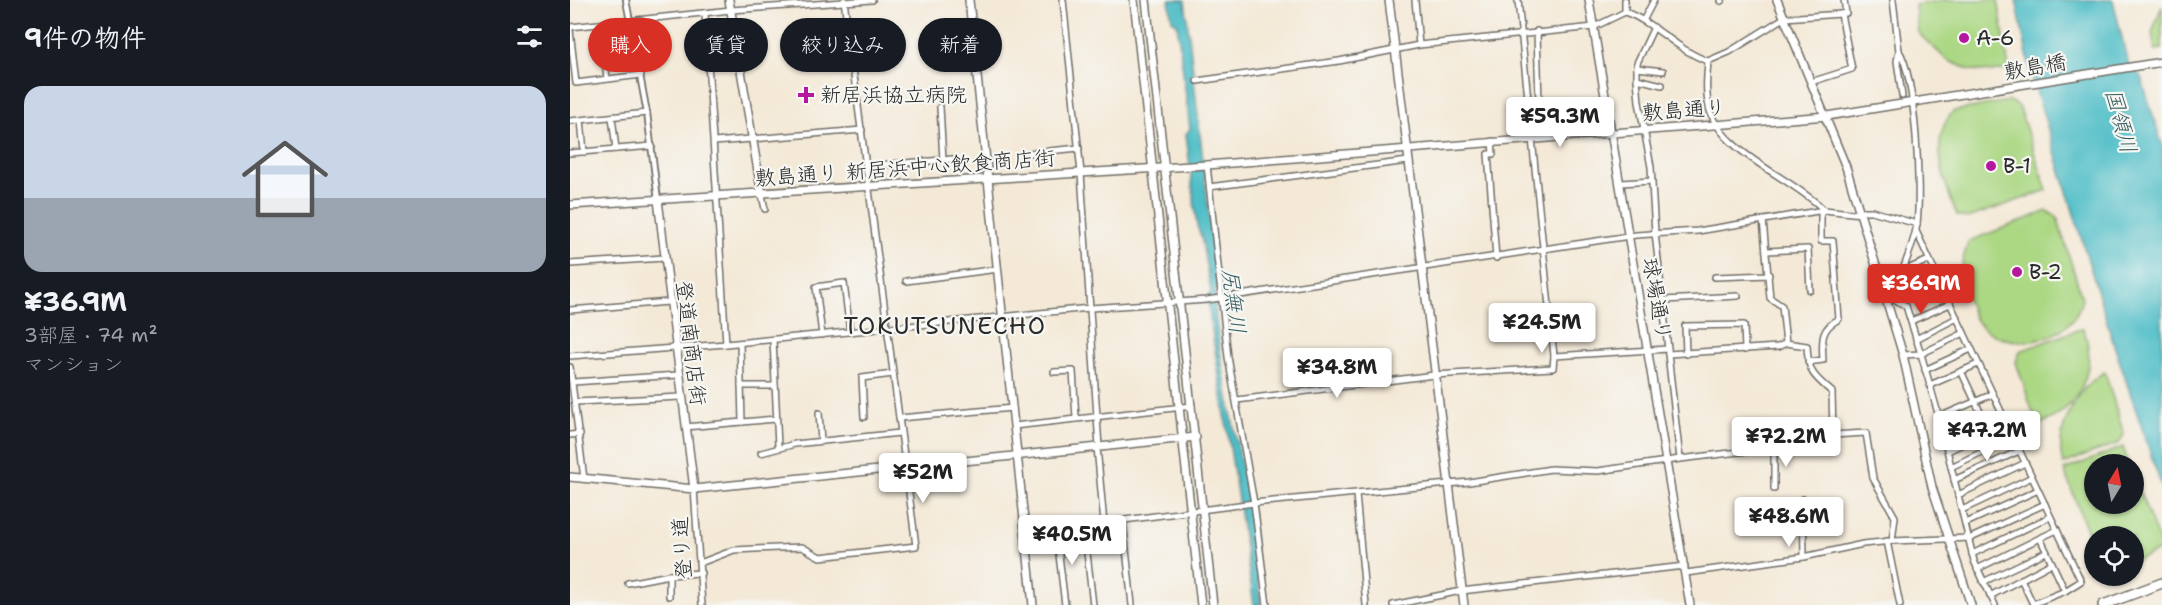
<!DOCTYPE html>
<html lang="ja">
<meta charset="utf-8">
<style>
:root{--surface:#171b24;--page:#20242c;--text:#f1f3f6;--muted:#9ea1a6;--accent:#d93025}
body{margin:0;font-family:"Shantell Sans","Klee One",sans-serif;background:var(--page);color:var(--text);height:100vh;display:flex;flex-direction:column;font-size:22px;white-space:nowrap}
*{box-sizing:border-box;margin:0}
p{font-size:20px;color:var(--muted)}
.icon{flex:none;width:33px;height:33px;fill:none;stroke:currentColor;stroke-width:2;stroke-linecap:round;stroke-linejoin:round}
.map{position:relative;flex:1;overflow:hidden}
.drawer{display:flex;flex-direction:column;background:var(--surface);width:570px}
.drawer>*{flex:none}
.banner{position:absolute;left:18px;top:18px;width:570px;height:54px;display:flex;gap:12px}
.needle{width:39px;rotate:10deg}
.buttons{position:absolute;left:1514px;top:454px;display:grid;gap:12px}
.buttons a{display:grid;place-items:center;width:60px;height:60px;border-radius:50%;background:var(--surface);box-shadow:0 2px 4px #0004;font-size:30px}
.price{position:absolute;translate:-50% -51px;padding:0 14px;border-radius:6px;background:#fff;color:#222;font-size:20px;line-height:39px;filter:drop-shadow(0 2px 3px #0008)}
.price::after{content:'';position:absolute;left:50%;top:36px;width:18px;height:14px;margin-left:-9px;background:inherit;clip-path:polygon(0 0,100% 0,50% 100%)}
.price.current{background:var(--accent);color:#fff}
ul{padding:0;list-style:none}
li{display:grid;align-content:center;gap:12px;height:318px;padding:0 24px}
li span{display:grid;place-items:center;height:186px;border-radius:18px;color:#555}
li>.icon{margin-inline-start:auto}
span .icon{width:108px;height:108px;fill:#fffc;stroke-width:1}
li b{font-size:26px}
h2{display:flex;justify-content:space-between;align-items:center;height:72px;padding:0 24px;font-size:26px}
.tag{padding:0 21px;border-radius:27px;background:var(--surface);box-shadow:0 2px 4px #0004;font-size:21px;line-height:54px}
.tag.current{background:var(--accent);color:#fff}
main{display:flex;flex:1;min-height:0}
.map>svg:first-child{display:block}
.green{fill:#acd884;stroke:#6c8258;stroke-width:1.5}
.water{fill:#50bec7;stroke:#3e7479;stroke-width:1.5}
.lines{fill:none;stroke-linecap:round;stroke-linejoin:round}
.pedestrian-casing{stroke:#716e67;stroke-width:8}
.minor-casing{stroke:#716e67;stroke-width:8}
.tertiary-casing{stroke:#716e67;stroke-width:10}
.primary-casing{stroke:#716e67;stroke-width:12}
.pedestrian{stroke:#fff;stroke-width:4.5}
.minor{stroke:#fff;stroke-width:5}
.tertiary{stroke:#fff;stroke-width:7}
.primary{stroke:#fff;stroke-width:9}
.poi-dot{fill:#b5179e;stroke:#f6f6f2;stroke-width:2}
.labels{text-anchor:middle;dominant-baseline:central;stroke-width:4.5;stroke-linejoin:round;paint-order:stroke}
.poi-label{font-size:21px;fill:#2b2b2b;stroke:#f6f6f2;text-anchor:start}
.street-label{font-size:21px;fill:#2b2b2b;stroke:#f6f6f2}
.water-label{font-size:22px;font-style:italic;fill:#385e62;stroke:#f6f6f2}
.quarter-label{font-size:24px;letter-spacing:1.5px;fill:#2b2b2b;stroke:#f6f6f2}
</style>
<main>
<section class="drawer">
<h2>9件の物件<svg class="icon" aria-label="filters" viewBox="0 0 24 24"><path d="M4 7h16M4 17h16"/><circle cx="9" cy="7" r="2"/><circle cx="15" cy="17" r="2"/></svg></h2>
<ul>
<li><span style="background:linear-gradient(#c9d6e8 60%,#9aa5b1 0)"><svg class="icon" aria-label="home" viewBox="0 0 24 24"><path d="M3 11l9-7 9 7M6 9v11h12V9"/></svg></span><div><b>¥36.9M</b><p>3部屋 · 74 m²</p><p>マンション</p></div></li>
</ul>
</section>
<div class="map">
<svg width="1592" height="605" viewBox="0 0 1592 605">
<rect width="100%" height="100%" fill="#f6f6f2"/>
<filter id="ink" filterUnits="userSpaceOnUse"><feTurbulence type="fractalNoise" baseFrequency=".0167" numOctaves="2"/><feDisplacementMap in="SourceGraphic" scale="12" xChannelSelector="R" yChannelSelector="G"/><feConvolveMatrix kernelMatrix="1 2 1 2 8 2 1 2 1" color-interpolation-filters="sRGB"/></filter>
<filter id="wash" filterUnits="userSpaceOnUse"><feTurbulence type="fractalNoise" baseFrequency=".008" numOctaves="4" result="noise"/><feDisplacementMap in="SourceGraphic" scale="24" xChannelSelector="R" yChannelSelector="G"/><feGaussianBlur stdDeviation="1.35" result="paint"/><feColorMatrix in="noise" values="0 0 0 0 0 0 0 0 0 0 0 0 0 0 0 0 0 1.4 0 .05"/><feComposite in="paint" operator="in"/></filter>
<g filter="url(#wash)">
<rect width="100%" height="100%" fill="#f4e9d7"/>
<g class="green">
<polygon points="1374,0 1428,0 1439,69 1422,72 1400,70 1377,60 1348,33 1345,5"/>
<polygon points="1592,5 1592,49 1585,50 1582,33"/>
<path d="M1438,101L1448,105L1477,190L1398,218L1387,215C1375,186 1357,137 1384,111Z"/>
<path d="M1477,211L1487,217L1512,298C1504,344 1437,355 1408,323C1403,318 1401,308 1398,302C1388,276 1389,267 1399,241Z"/>
<path d="M1513,328C1529,370 1509,410 1467,425L1446,362L1450,351Z"/>
<path d="M1535,372L1554,435L1549,443L1493,464C1484,431 1506,388 1535,372Z"/>
<polygon points="1553,447 1559,465 1524,465 1524,504 1563,504 1563,474 1592,549 1563,562 1563,537 1524,537 1524,548 1494,470"/>
</g>
<g class="water">
<path d="M599,0H615L647,286C636,306 672,463 677,495C684,531 687,568 691,605H684L637,297L641,292L631,236L627,226L616,134L620,129L607,23L602,20Z"/>
<polygon points="1446,0 1543,0 1558,63 1571,77 1592,144 1592,488 1544,345 1461,74"/>
</g>
</g>
<g filter="url(#ink)">
<g class="lines">
<defs>
<polyline id="pedestrian" points="56,0 77,113 88,200"/>
<g id="minor">
<polyline points="493,0 511,173 529,447"/>
<polyline points="845,0 849,45"/>
<polyline points="948,0 984,356"/>
<polyline points="1055,0 1055,12"/>
<polyline points="1151,1 1152,0"/>
<polyline points="135,14 156,344 520,308 637,300 1066,235 1128,231 1254,210 1291,214"/>
<polyline points="1271,14 1276,13 1274,0"/>
<polyline points="1074,19 1084,0"/>
<polyline points="31,25 37,79"/>
<polyline points="0,27 161,10 302,0"/>
<polyline points="1084,27 1067,63 1067,79 1092,85"/>
<polyline points="0,30 6,83 71,75"/>
<polyline points="967,31 969,104"/>
<polyline points="1329,51 1327,61 1332,96"/>
<path d="M1138,61C1137,76 1135,92 1139,107C1149,152 1223,178 1254,210"/>
<polyline points="1067,68 1093,71"/>
<polyline points="1067,79 1069,102 1081,167 1085,233 1098,349"/>
<path d="M627,81L769,61L849,45L1024,27L1055,12C1086,23 1106,50 1138,61L1159,52L1214,18L1271,14L1282,69L1241,82"/>
<polyline points="42,117 46,149"/>
<polyline points="11,120 14,152"/>
<polyline points="0,121 77,113"/>
<polyline points="922,141 923,154 918,154 926,258"/>
<polyline points="144,142 292,130"/>
<polyline points="0,153 82,146"/>
<polyline points="459,153 509,148"/>
<polyline points="373,160 382,159"/>
<polyline points="637,165 658,357 684,503 697,605"/>
<polyline points="296,166 373,160 370,107"/>
<polyline points="1051,183 1082,181"/>
<polyline points="639,187 838,161"/>
<polyline points="192,195 195,209"/>
<polyline points="1290,211 1302,211 1347,224"/>
<path d="M1193,220L1200,298L1212,306L1216,343L1237,346C1238,372 1243,376 1262,392L1263,435L1296,433L1303,478L1325,517L1322,541L1401,538L1475,504"/>
<polyline points="1346,231 1511,581 1495,591 1482,563 1420,596"/>
<polyline points="1197,251 1238,249 1240,290"/>
<polyline points="0,264 94,258"/>
<polyline points="1330,272 1359,260"/>
<polyline points="1145,277 1199,275"/>
<polyline points="336,281 428,269"/>
<polyline points="1321,297 1336,306 1351,354 1394,333"/>
<polyline points="1094,300 1168,296"/>
<path d="M1318,301C1328,286 1344,243 1347,224C1351,191 1346,77 1329,51L1323,0"/>
<polyline points="0,310 99,302"/>
<polyline points="1341,321 1380,304"/>
<polyline points="252,335 246,287 274,283 280,332"/>
<polyline points="1346,339 1387,318"/>
<polyline points="203,340 208,446"/>
<polyline points="170,343 172,422"/>
<polyline points="1116,354 1115,326 1174,325 1175,350"/>
<polyline points="1333,355 1351,354 1369,417 1404,561 1425,605"/>
<polyline points="0,356 156,344"/>
<path d="M1238,362L1253,360C1252,340 1250,329 1269,319L1263,241H1251V210"/>
<polyline points="0,367 14,479"/>
<polyline points="1355,370 1401,349"/>
<polyline points="1391,371 1419,431"/>
<polyline points="484,372 503,371 506,418"/>
<polyline points="3,382 108,375"/>
<polyline points="1360,385 1408,364"/>
<polyline points="171,386 205,386"/>
<polyline points="667,400 864,375 983,368 984,356 1098,349 1098,354"/>
<polyline points="6,402 111,397"/>
<polyline points="249,413 251,441"/>
<polyline points="294,417 292,378 323,374"/>
<polyline points="1369,417 1423,394"/>
<polyline points="329,418 443,408"/>
<polyline points="444,426 622,406"/>
<polyline points="115,427 206,419"/>
<polyline points="0,435 10,434"/>
<polyline points="1374,435 1397,423"/>
<polyline points="527,447 534,524"/>
<polyline points="1204,447 1204,489"/>
<polyline points="1378,451 1436,423"/>
<polyline points="191,453 225,444 330,433"/>
<polyline points="1110,459 1169,452 1263,435"/>
<polyline points="1381,467 1443,437"/>
<polyline points="1384,480 1449,451"/>
<polyline points="124,489 132,605"/>
<polyline points="786,494 796,605"/>
<polyline points="1388,495 1455,463"/>
<polyline points="1233,499 1234,557"/>
<polyline points="1392,510 1462,477"/>
<polyline points="553,521 562,605"/>
<polyline points="1396,523 1468,490"/>
<polyline points="514,527 523,605"/>
<polyline points="486,530 495,605"/>
<polyline points="455,533 684,503 899,482 981,469 1028,471 1110,459 1098,354 1208,347 1216,343"/>
<polyline points="1317,541 1330,605"/>
<polyline points="1402,554 1480,517"/>
<polyline points="130,563 164,550 232,547 250,557 346,546 274,0"/>
<polyline points="1482,563 1470,538 1487,530"/>
<polyline points="1407,569 1470,538"/>
<polyline points="1116,573 1234,557 1293,544 1322,541"/>
<polyline points="99,575 99,596"/>
<polyline points="1451,579 1463,604 1495,591"/>
<polyline points="1413,582 1476,552"/>
<polyline points="58,583 99,575 131,573"/>
<polyline points="823,605 891,591 1115,566"/>
</g>
<g id="tertiary">
<polyline points="159,0 192,195"/>
<polyline points="399,0 463,605"/>
<polyline points="564,0 631,605"/>
<polyline points="576,0 643,605"/>
<polyline points="819,0 894,605"/>
<polyline points="1019,0 1120,605"/>
<polyline points="1207,0 1276,167 1333,355 1362,487 1401,605"/>
<polyline points="88,200 124,489"/>
<polyline points="0,205 637,165 1257,116 1592,62"/>
<polyline points="0,477 124,489 626,437"/>
</g>
<polyline id="primary" points="1533,605 1592,583"/>
</defs>
<use href="#pedestrian" class="pedestrian-casing"/>
<use href="#minor" class="minor-casing"/>
<use href="#tertiary" class="tertiary-casing"/>
<use href="#primary" class="primary-casing"/>
<use href="#pedestrian" class="pedestrian"/>
<use href="#minor" class="minor"/>
<use href="#tertiary" class="tertiary"/>
<use href="#primary" class="primary"/>
</g>
</g>
<g class="poi-dot">
<circle cx="1394" cy="38" r="6"/>
<path d="M233 86h6v6h6v6h-6v6h-6v-6h-6v-6h6z"/>
<circle cx="1421" cy="166" r="6"/>
<circle cx="1447" cy="272" r="6"/>
</g>
<g class="labels">
<g class="poi-label">
<text x="1406" y="38">A-6</text>
<text x="250" y="95">新居浜協立病院</text>
<text x="1433" y="166">B-1</text>
<text x="1459" y="272">B-2</text>
</g>
<g class="street-label">
<text transform="translate(1465 67) rotate(-10)">敷島橋</text>
<text transform="translate(1114 110) rotate(-4)">敷島通り</text>
<text transform="translate(335 168) rotate(-4)">敷島通り 新居浜中心飲食商店街</text>
<text transform="translate(1087 299) rotate(80)">球場通り</text>
<text transform="translate(121 343) rotate(83)">登道南商店街</text>
<text transform="translate(112 548) rotate(-94)">登り道</text>
</g>
<g class="water-label">
<text transform="translate(1551 121) rotate(75)">国領川</text>
<text transform="translate(664 301) rotate(83)">尻無川</text>
</g>
<g class="quarter-label">
<text x="375" y="326">TOKUTSUNECHO</text>
</g>
</g>
</svg>
<div class="buttons">
<a><svg class="needle" viewBox="-14 -14 28 28"><path d="M0-13l5 13h-10z" fill="#e53935"/><path d="M0 13l5-13h-10z" fill="#9ea1a6"/></svg></a>
<a><svg class="icon" aria-label="locate" viewBox="0 0 24 24"><circle cx="12" cy="12" r="6"/><path d="M12 2v4M12 18v4M2 12h4M18 12h4"/></svg></a>
</div>
<b class="price" style="left:990px;top:148px">¥59.3M</b>
<b class="price current" style="left:1351px;top:315px">¥36.9M</b>
<b class="price" style="left:972px;top:354px">¥24.5M</b>
<b class="price" style="left:767px;top:399px">¥34.8M</b>
<b class="price" style="left:1417px;top:462px">¥47.2M</b>
<b class="price" style="left:1216px;top:468px">¥72.2M</b>
<b class="price" style="left:353px;top:504px">¥52M</b>
<b class="price" style="left:1219px;top:548px">¥48.6M</b>
<b class="price" style="left:502px;top:566px">¥40.5M</b>
<div class="banner">
<a class="tag current">購入</a>
<a class="tag">賃貸</a>
<a class="tag">絞り込み</a>
<a class="tag">新着</a>
</div>
</div>
</main>
